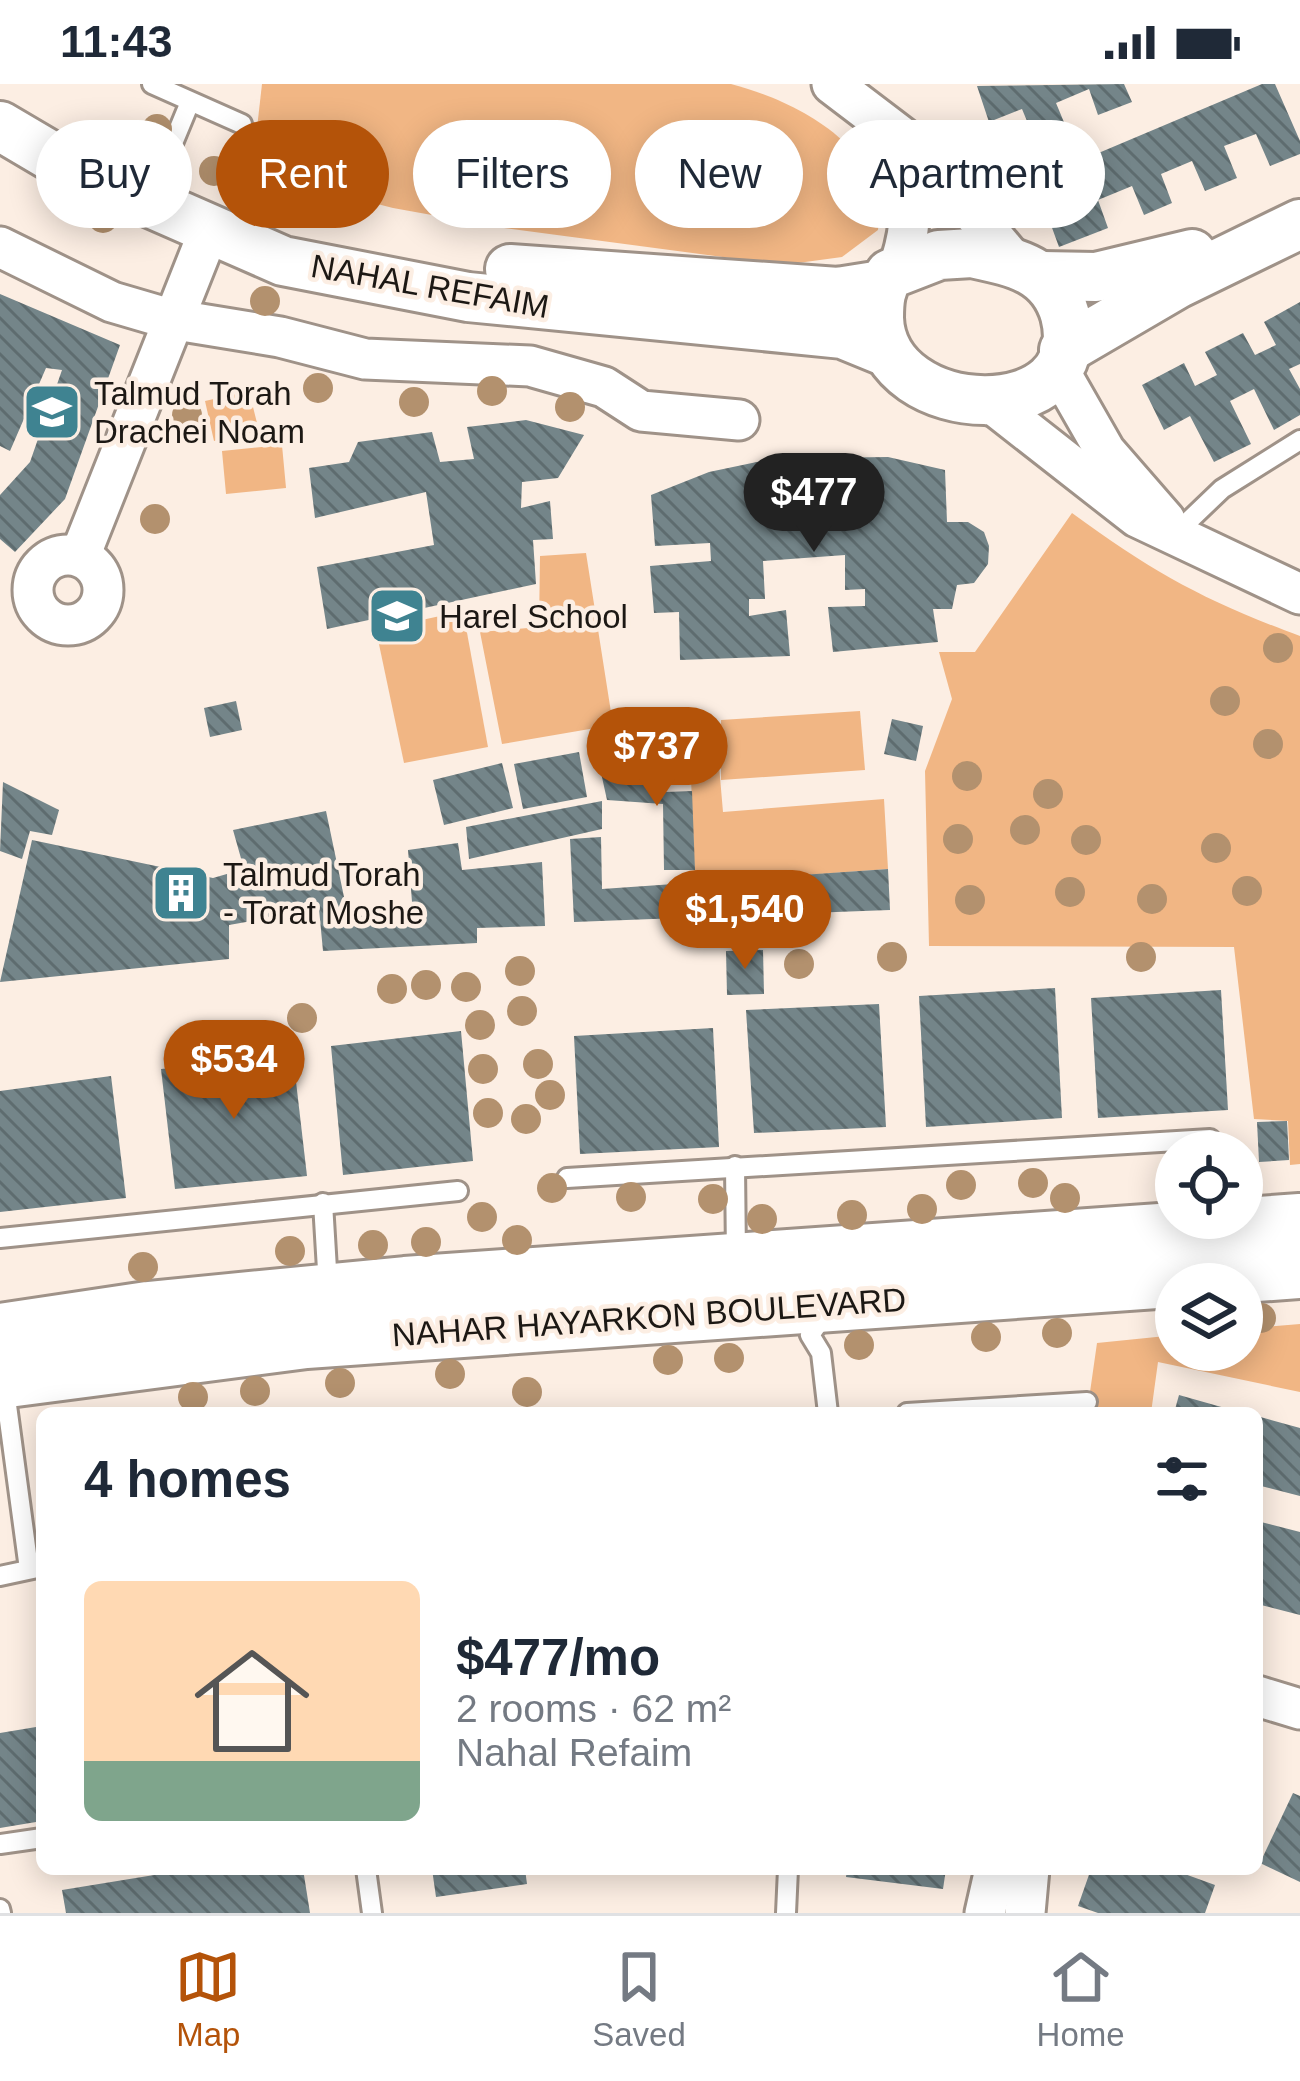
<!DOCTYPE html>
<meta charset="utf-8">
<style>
:root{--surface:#fff;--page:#f2f2f3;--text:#1f2937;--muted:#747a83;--line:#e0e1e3;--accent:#b45309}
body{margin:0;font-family:Arial,sans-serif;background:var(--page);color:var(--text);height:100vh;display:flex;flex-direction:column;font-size:45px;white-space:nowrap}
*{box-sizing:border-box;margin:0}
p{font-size:39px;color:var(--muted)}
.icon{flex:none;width:66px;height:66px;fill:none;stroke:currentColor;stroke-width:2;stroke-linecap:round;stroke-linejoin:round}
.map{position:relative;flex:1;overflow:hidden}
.panel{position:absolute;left:36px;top:1323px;width:1227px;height:468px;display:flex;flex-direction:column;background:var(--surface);border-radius:18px;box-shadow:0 6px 30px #0003}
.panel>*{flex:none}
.banner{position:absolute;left:36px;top:36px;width:1230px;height:108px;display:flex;gap:24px}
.buttons{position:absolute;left:1155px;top:1047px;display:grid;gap:24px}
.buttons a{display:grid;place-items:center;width:108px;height:108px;border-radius:50%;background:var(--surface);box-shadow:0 6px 30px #0003;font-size:60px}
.price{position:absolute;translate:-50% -102px;padding:0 27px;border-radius:42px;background:var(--accent);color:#fff;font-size:39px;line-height:78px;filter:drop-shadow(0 3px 6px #0008)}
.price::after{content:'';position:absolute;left:50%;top:72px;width:36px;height:27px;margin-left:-18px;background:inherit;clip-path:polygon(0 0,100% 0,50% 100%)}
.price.on{background:#222;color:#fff}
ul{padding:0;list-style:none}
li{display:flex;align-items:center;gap:36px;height:300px;padding:0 48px}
li span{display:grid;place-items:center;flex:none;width:336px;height:240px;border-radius:18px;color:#555}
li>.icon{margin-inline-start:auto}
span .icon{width:144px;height:144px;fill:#fffc;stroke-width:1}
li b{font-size:51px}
h2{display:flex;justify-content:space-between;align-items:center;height:144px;padding:0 48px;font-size:51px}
.tag{padding:0 42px;border-radius:54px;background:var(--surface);box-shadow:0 6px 30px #0003;font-size:42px;line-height:108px}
.tag.on{background:var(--accent);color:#fff}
.status{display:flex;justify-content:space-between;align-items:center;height:84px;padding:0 60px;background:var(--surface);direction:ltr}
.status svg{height:33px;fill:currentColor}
.dock{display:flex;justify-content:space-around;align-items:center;height:168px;border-top:3px solid var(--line);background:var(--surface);font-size:33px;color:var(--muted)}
.dock a{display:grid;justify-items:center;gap:6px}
.dock .on{color:var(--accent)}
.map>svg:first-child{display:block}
.green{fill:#f1b684}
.building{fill:url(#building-back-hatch)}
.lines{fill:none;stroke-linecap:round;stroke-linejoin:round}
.service-casing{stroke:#9f9288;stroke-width:24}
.minor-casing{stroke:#9f9288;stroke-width:45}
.tertiary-casing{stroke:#9f9288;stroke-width:54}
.secondary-casing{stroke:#9f9288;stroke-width:60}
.service{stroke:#fff;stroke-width:18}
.minor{stroke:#fff;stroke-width:39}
.tertiary{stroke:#fff;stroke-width:48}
.secondary{stroke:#fff;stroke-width:54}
.tree{fill:#b3916e}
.labels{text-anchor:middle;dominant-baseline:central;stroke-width:9;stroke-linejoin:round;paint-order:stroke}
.street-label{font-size:33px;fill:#1c1814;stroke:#fceee3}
.poi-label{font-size:33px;fill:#1c1814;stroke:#fceee3;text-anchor:start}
</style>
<div class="status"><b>11:43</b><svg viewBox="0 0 49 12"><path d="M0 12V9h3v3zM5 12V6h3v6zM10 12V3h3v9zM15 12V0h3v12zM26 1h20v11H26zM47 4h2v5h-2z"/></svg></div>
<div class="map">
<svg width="1300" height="1829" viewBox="0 0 1300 1829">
<defs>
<pattern id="building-back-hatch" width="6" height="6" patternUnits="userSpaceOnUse" patternTransform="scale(3)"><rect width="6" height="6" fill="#748589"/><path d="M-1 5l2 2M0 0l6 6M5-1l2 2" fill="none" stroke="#5e6c6f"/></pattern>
</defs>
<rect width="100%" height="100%" fill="#fceee3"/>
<g class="green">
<path d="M262,0H731C797,17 889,64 878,146L842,173L783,181L504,144L393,124L252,88Z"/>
<polygon points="249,307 259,347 214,357 205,317"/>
<polygon points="282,361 286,404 226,410 222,367"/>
<path d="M1072,429C1154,489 1205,517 1300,552V1080L1290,1081L1288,1037L1254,1035L1234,863L929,862L925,687L952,615L939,568H975Z"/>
<polygon points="586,469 613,641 502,660 480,548 539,543 540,472"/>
<polygon points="463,527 488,663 404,679 376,546"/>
<polygon points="860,627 865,686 721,696 721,636"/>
<polygon points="715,635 723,728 884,715 888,785 695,799 691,694 659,661 658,636"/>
<polygon points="1300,1240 1300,1308 1158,1278 1151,1329 1087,1329 1097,1259 1176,1251 1176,1266 1242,1266 1242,1245"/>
</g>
<g class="building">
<polygon points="1124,0 1132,18 1098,31 1089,5 1056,19 1066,43 1034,54 1022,25 989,38 977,2"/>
<polygon points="1262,0 1275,0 1300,57 1300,70 1270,82 1256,50 1224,62 1237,94 1205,107 1192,77 1161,90 1172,119 1144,131 1132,102 1098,116 1108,144 1059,163 1047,130 1032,135 1018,103"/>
<polygon points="0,210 120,261 65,415 15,468 0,455 0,411 30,378 62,286 46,284 10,367 0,362"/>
<polygon points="1300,218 1300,280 1289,285 1300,305 1300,331 1274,346 1254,305 1230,317 1251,360 1214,378 1190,332 1164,346 1142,301 1184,279 1195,302 1217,291 1205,268 1243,249 1255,271 1276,261 1264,238"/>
<polygon points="526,336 584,351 558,394 522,398 521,424 550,417 553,455 533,456 536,500 327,545 317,483 434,461 426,408 315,434 309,384 349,378 358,358 432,348 440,378 474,375 467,343"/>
<polygon points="888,373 945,386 947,438 968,438 984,448 989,462 988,480 974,499 957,501 952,525 933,525 938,558 833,568 828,523 865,522 865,505 845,506 845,471 763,477 765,515 749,515 749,532 786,526 790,572 680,576 679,528 654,529 650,482 711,477 710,459 655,462 651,411 709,388 776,374 780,445 823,439 816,374"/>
<polygon points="236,617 242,646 210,653 204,624"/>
<polygon points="892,635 923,642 916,677 884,670"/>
<polygon points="579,668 587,713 523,725 514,680"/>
<polygon points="645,678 665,708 692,707 695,786 664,786 663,720 607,716 600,684"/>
<polygon points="502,679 513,724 444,741 433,696"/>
<polygon points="3,698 59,726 52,751 30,747 22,775 0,767"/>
<polygon points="602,717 602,745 469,775 466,743"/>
<polygon points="326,727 348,832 413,831 408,766 458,759 462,786 542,778 545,842 477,844 477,859 323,867 319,825 229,841 229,875 0,898 32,756 213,794 244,785 233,746"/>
<polygon points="601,753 602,805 888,785 890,826 574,838 570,755"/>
<polygon points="763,866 764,910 727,911 726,867"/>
<polygon points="1055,904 1062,1034 926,1043 919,912"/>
<polygon points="1221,906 1228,1026 1098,1034 1091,914"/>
<polygon points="879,920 886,1043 754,1049 746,926"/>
<polygon points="713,944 719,1063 580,1070 574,952"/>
<polygon points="461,947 473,1077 343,1091 331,962"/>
<polygon points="293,972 307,1092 175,1105 161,985"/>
<polygon points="111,992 126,1114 0,1128 0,1007"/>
<polygon points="1287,1037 1289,1076 1259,1078 1257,1038"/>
<polygon points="1179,1311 1239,1328 1239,1329 1174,1329"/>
<polygon points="1257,1332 1300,1344 1300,1412 1257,1401"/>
<polygon points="1257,1437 1300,1448 1300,1531 1257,1520"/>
<polygon points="42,1642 42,1737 0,1744 0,1649"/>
<polygon points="1293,1709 1300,1712 1300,1798 1260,1779"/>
<polygon points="191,1785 303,1785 310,1829 66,1829 62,1806"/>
<polygon points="432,1785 525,1785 527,1800 436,1813"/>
<polygon points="847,1785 946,1785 943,1805 846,1793"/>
<polygon points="1091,1785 1171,1785 1215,1801 1205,1829 1098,1829 1078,1822"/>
</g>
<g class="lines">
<defs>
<g id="service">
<polyline points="152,0 242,40"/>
<polyline points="159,93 190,18"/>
<polyline points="1176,449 1222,405 1300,356"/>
<polyline points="735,1082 736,1173"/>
<polyline points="567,1094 1210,1055"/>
<polyline points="323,1119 328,1202"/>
<polyline points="0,1154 458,1107"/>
<polyline points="816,1227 817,1241 810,1251 821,1269 828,1329"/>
<polyline points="4,1299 29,1485"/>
<polyline points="907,1329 1087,1318"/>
<polyline points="0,1492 42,1483"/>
<polyline points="0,1760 42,1754"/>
<polyline points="366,1785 372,1829"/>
<polyline points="0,1825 1,1829"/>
<polyline points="786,1829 788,1785"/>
</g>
<g id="minor">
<polyline points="832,0 924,70 1015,179"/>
<path d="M880,48C913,96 917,128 899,183"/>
<polyline points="0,163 112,218 170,235 280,253 365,275 530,282 604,303 641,327 739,336"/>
<polyline points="1057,283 1105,367 1165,436"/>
<polyline points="990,318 1137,433 1300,510"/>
<circle cx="68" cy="506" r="35"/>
<polyline points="80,472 209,147"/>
<polyline points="1257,1612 1300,1625"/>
<polyline points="985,1829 995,1785"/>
<polyline points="1025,1829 1029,1785"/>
</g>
<g id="tertiary">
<polyline points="0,42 73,85 283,177 468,213 843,250 887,268"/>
<path d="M972,169C1014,178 1052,185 1065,231C1095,347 882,341 879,234C879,217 880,204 890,190L939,171Z"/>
<polyline points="510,185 838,208 882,201"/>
<polyline points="1042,192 1096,193 1192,170"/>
<polyline points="1064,266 1177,200 1300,140"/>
</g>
<g id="secondary">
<polyline points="0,1247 148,1225 405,1200 1300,1137"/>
<polyline points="0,1297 306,1257 1300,1187"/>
</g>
</defs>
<use href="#service" class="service-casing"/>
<use href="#minor" class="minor-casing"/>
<use href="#tertiary" class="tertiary-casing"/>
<use href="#secondary" class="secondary-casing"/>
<use href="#service" class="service"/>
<use href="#minor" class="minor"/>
<use href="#tertiary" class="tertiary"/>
<use href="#secondary" class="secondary"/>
</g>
<g class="tree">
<circle cx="157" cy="45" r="15"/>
<circle cx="214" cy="87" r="15"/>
<circle cx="263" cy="113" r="15"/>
<circle cx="315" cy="126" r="15"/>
<circle cx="103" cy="134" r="15"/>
<circle cx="265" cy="217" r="15"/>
<circle cx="318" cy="304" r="15"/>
<circle cx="492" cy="307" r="15"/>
<circle cx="414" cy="318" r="15"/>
<circle cx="570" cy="323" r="15"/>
<circle cx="187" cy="331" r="15"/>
<circle cx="155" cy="435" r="15"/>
<circle cx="1278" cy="564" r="15"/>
<circle cx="1225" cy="617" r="15"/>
<circle cx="1268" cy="660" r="15"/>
<circle cx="967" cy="692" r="15"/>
<circle cx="1048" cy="710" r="15"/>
<circle cx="1025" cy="746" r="15"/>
<circle cx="958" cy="755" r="15"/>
<circle cx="1086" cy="756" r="15"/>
<circle cx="1216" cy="764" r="15"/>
<circle cx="1247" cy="807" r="15"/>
<circle cx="1070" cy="808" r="15"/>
<circle cx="1152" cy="815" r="15"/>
<circle cx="970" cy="816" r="15"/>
<circle cx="892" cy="873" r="15"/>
<circle cx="1141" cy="873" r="15"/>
<circle cx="799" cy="880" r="15"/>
<circle cx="520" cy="887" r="15"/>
<circle cx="426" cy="901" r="15"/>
<circle cx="466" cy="903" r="15"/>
<circle cx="392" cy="905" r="15"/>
<circle cx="522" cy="927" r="15"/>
<circle cx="302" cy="934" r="15"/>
<circle cx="480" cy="941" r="15"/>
<circle cx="538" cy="980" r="15"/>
<circle cx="483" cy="985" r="15"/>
<circle cx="550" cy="1011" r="15"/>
<circle cx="488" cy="1029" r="15"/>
<circle cx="526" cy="1035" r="15"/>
<circle cx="1033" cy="1099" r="15"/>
<circle cx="961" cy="1101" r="15"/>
<circle cx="552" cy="1104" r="15"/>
<circle cx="631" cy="1113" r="15"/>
<circle cx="1065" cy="1114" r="15"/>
<circle cx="713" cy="1115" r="15"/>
<circle cx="922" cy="1125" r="15"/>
<circle cx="852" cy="1131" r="15"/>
<circle cx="482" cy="1133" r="15"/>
<circle cx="762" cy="1135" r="15"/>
<circle cx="517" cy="1156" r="15"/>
<circle cx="426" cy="1158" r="15"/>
<circle cx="373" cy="1161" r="15"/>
<circle cx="290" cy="1167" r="15"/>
<circle cx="143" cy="1183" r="15"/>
<circle cx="1261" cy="1234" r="15"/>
<circle cx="1057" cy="1249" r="15"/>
<circle cx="986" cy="1253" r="15"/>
<circle cx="859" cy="1261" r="15"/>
<circle cx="729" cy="1274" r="15"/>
<circle cx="668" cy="1276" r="15"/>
<circle cx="450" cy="1290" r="15"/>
<circle cx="340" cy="1299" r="15"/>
<circle cx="255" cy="1307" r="15"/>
<circle cx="527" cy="1308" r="15"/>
<circle cx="193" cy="1313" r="15"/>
</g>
<defs>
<symbol id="school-square" viewBox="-11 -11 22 22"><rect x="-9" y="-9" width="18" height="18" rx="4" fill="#3f8391" stroke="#fceee3"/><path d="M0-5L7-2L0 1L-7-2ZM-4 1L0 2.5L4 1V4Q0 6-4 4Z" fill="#fff"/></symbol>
<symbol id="building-square" viewBox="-11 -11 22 22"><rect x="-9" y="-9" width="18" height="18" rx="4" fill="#3f8391" stroke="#fceee3"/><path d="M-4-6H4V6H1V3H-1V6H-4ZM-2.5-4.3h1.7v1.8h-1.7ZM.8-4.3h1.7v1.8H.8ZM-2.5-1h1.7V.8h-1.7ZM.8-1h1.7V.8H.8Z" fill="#fff"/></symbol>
</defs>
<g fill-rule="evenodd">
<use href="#school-square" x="19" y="295" width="66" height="66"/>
<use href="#school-square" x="364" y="499" width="66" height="66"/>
<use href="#building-square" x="148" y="776" width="66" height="66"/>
</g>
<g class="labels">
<g class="street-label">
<text transform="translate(430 202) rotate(10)">NAHAL REFAIM</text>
<text transform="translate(649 1233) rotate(-4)">NAHAR HAYARKON BOULEVARD</text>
</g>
<g class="poi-label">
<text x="94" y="309">Talmud Torah<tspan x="94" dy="38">Drachei Noam</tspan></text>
<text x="439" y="532">Harel School</text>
<text x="223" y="790">Talmud Torah<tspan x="223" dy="38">- Torat Moshe</tspan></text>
</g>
</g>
</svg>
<div class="buttons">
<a><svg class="icon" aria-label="locate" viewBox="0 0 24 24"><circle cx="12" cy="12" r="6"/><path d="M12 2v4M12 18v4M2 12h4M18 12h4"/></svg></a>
<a><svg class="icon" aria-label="layers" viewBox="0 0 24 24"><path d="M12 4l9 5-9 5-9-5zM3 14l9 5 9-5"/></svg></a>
</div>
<b class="price on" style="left:814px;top:471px">$477</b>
<b class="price" style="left:657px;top:725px">$737</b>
<b class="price" style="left:745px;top:888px">$1,540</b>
<b class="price" style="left:234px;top:1038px">$534</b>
<div class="banner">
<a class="tag">Buy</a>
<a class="tag on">Rent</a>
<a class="tag">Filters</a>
<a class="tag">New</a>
<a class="tag">Apartment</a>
</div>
<section class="panel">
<h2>4 homes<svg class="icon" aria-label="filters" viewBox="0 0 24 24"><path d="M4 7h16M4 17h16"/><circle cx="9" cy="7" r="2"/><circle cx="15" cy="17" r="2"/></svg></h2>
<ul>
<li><span style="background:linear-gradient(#ffd9b3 75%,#7fa58c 0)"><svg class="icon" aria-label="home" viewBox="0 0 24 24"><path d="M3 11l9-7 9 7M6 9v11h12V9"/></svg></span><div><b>$477/mo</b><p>2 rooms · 62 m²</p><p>Nahal Refaim</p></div></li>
</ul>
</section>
</div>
<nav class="dock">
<a class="on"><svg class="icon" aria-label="map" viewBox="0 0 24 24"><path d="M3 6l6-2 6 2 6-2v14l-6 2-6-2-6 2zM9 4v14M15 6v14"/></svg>Map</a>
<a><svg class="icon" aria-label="saved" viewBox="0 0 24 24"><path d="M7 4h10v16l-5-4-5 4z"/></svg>Saved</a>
<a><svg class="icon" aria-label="home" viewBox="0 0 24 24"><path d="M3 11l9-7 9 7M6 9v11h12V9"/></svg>Home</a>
</nav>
